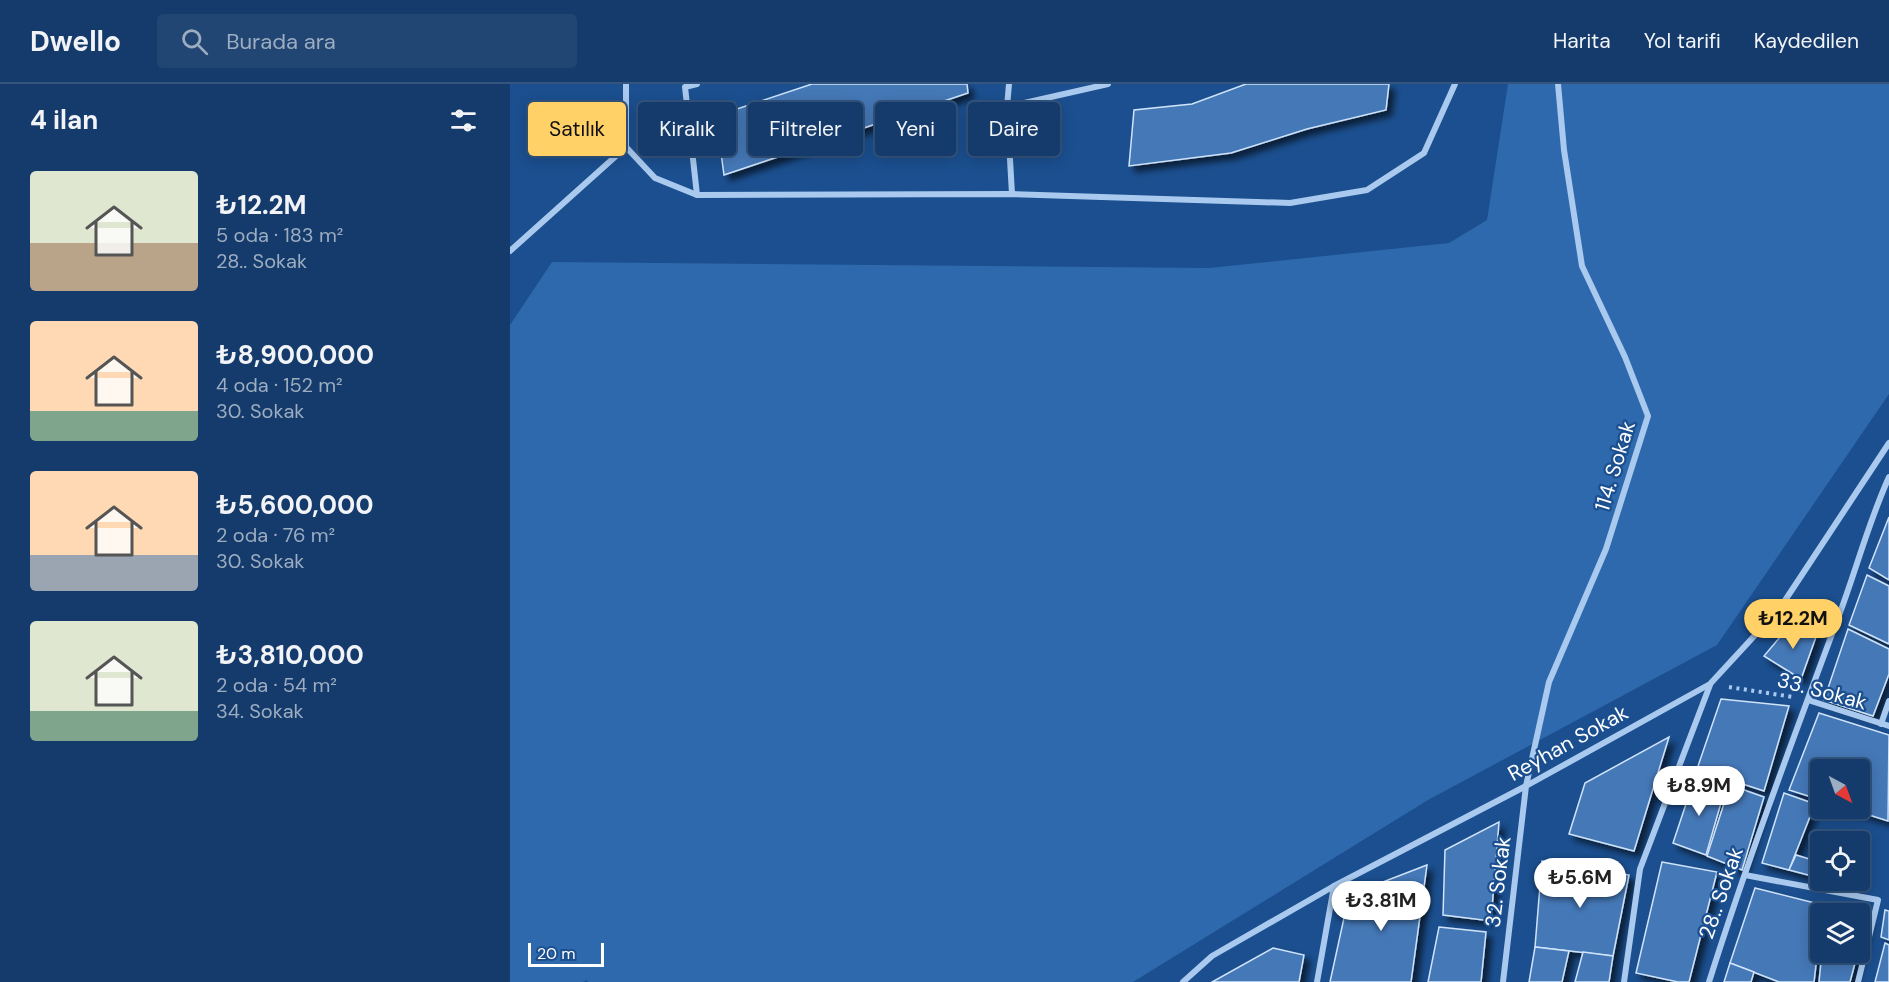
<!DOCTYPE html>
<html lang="tr">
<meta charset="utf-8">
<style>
:root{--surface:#143b6b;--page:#214673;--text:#f1f3f6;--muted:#9dadc1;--line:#33557e;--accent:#ffd166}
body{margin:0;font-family:"DM Sans",sans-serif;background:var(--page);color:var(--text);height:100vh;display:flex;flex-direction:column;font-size:22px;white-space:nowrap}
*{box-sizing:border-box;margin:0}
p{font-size:20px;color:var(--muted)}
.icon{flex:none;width:33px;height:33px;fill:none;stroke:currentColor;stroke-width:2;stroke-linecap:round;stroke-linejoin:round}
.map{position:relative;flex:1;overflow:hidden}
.sheet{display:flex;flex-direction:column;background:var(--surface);width:510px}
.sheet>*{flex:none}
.top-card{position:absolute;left:18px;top:18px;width:570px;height:54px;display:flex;gap:12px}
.needle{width:39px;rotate:139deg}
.controls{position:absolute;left:1300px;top:675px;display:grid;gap:12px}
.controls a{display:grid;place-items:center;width:60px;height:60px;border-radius:6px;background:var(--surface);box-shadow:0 3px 15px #0003,0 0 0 2px var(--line);font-size:30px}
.scale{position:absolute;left:18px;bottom:15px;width:76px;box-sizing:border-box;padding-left:6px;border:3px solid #fff;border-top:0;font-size:16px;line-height:21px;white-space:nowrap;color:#fff;-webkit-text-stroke:4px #1b4f8f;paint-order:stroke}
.price{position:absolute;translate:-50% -51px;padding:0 14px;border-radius:21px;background:#fff;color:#222;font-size:20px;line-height:39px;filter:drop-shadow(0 2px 3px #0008)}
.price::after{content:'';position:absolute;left:50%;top:36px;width:18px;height:14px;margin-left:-9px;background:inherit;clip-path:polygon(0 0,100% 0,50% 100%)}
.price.active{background:var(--accent);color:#111}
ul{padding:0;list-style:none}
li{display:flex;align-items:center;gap:18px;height:150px;padding:0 30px}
li span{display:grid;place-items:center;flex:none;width:168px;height:120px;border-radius:6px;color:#555}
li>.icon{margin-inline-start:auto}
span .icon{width:72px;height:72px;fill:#fffc;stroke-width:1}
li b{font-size:26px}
h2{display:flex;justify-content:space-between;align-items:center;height:72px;padding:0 30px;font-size:26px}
.pill{padding:0 21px;border-radius:6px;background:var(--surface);box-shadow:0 3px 15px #0003,0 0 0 2px var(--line);font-size:21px;line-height:54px}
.pill.active{background:var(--accent);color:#111}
header{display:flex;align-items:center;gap:36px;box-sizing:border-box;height:84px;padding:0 30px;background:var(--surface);border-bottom:2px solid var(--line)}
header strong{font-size:28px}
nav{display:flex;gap:33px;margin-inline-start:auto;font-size:21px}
.search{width:420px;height:54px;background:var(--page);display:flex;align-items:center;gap:15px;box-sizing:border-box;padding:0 21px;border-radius:6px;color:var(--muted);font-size:22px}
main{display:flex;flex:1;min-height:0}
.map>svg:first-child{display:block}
.green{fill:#2e69ad}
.building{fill:#4478b7;stroke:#cfe3fa;stroke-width:1.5;filter:url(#shadow)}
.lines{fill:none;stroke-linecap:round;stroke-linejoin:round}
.path{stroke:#a9c9ee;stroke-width:4;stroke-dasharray:3 4.5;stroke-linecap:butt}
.minor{stroke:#a9c9ee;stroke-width:6}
.labels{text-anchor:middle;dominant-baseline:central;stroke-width:4.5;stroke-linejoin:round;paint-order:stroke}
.street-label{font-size:21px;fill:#fff;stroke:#1b4f8f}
</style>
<header>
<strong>Dwello</strong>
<div class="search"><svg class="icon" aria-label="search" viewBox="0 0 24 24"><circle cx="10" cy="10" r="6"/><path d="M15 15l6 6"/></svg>Burada ara</div>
<nav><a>Harita</a><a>Yol tarifi</a><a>Kaydedilen</a></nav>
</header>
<main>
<section class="sheet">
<h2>4 ilan<svg class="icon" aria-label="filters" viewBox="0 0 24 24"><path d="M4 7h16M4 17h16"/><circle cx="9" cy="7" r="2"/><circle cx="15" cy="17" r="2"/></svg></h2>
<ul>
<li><span style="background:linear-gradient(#dfe7d0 60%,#b9a48a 0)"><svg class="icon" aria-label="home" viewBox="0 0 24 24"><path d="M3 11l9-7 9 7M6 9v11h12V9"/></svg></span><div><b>₺12.2M</b><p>5 oda · 183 m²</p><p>28.. Sokak</p></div></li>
<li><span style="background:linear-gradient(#ffd9b3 75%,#7fa58c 0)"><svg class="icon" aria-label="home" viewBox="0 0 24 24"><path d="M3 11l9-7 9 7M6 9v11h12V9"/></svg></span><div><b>₺8,900,000</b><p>4 oda · 152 m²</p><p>30. Sokak</p></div></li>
<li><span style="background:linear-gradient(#ffd9b3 70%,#9aa5b1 0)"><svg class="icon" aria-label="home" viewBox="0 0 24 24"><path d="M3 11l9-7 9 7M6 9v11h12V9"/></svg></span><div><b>₺5,600,000</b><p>2 oda · 76 m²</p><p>30. Sokak</p></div></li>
<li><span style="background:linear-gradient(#dfe7d0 75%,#7fa58c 0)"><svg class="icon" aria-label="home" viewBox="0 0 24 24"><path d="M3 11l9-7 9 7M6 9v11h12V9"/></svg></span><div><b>₺3,810,000</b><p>2 oda · 54 m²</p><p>34. Sokak</p></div></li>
</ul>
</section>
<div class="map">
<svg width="1379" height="898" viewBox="0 0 1379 898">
<defs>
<filter id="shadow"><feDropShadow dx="5.5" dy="5.5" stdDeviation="3" flood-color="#0009"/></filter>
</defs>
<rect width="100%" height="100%" fill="#1b4f8f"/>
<polygon class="green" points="998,0 1379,0 1379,310 1207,561 918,716 623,898 78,898 77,896 73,898 0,898 0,241 42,178 699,184 939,159 977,136"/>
<g class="building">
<polygon points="302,0 457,0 458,9 214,91 206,32"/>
<polygon points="736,0 879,0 876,26 797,45 721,69 619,82 624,26 682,20"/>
<polygon points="1379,433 1379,496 1359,484"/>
<polygon points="1357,491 1379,502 1379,560 1339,541"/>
<polygon points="1281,540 1307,550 1291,595 1254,572"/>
<polygon points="1338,545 1379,565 1379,590 1363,632 1314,616"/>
<polygon points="1211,615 1279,622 1254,707 1187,685"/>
<polygon points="1309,629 1379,651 1378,737 1337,724 1350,724 1350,686 1311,686 1311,716 1279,706"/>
<polygon points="1159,653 1124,767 1059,750 1075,699"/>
<polygon points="1184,696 1215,705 1196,771 1163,759"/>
<polygon points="1220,701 1254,713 1232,786 1197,772"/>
<polygon points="1274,709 1305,720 1279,786 1252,779"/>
<polygon points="989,738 981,837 933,831 935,766"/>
<polygon points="1315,750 1338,758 1312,758"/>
<polygon points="1311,762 1311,795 1302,792"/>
<polygon points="1286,771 1306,777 1302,792 1279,786"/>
<polygon points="1032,777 1119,791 1103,872 1025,863"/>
<polygon points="1152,778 1207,788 1179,898 1168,898 1126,889"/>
<polygon points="917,781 901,898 820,898 839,811"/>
<polygon points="1315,796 1345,796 1343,806"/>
<polygon points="1245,804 1313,821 1304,898 1269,898 1220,879"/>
<polygon points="1316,823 1343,830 1316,830"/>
<polygon points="1375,826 1379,827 1379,856 1371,853"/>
<polygon points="1350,831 1357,833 1350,860"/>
<polygon points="929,843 976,848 971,898 918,898"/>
<polygon points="1375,859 1379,861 1379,898 1365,898"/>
<polygon points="1025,863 1059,867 1052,898 1019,898"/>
<polygon points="763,864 794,871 789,898 702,898"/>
<polygon points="1073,868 1103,872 1099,898 1065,898"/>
<polygon points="1312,868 1348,868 1340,898 1309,898"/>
<polygon points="1220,879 1244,888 1241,898 1214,898"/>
</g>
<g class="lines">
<polyline class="path" points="1219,603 1283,613"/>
<g class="minor">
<polyline points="116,0 116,63"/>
<polyline points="499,0 497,23 502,110"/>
<polyline points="497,23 598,0"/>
<polyline points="116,63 145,94 187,111 502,110 780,119 857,106 914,69 945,0"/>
<polyline points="187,111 175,3 187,0"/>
<polyline points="0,167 116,63"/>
<polyline points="1298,616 1379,642"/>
<polyline points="1371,640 1379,617"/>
<polyline points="1235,791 1368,816 1348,898"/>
<polyline points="673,898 702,872 824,802 1016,702 1200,600 1270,524 1379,359"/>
<polyline points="807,898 824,802"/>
<polyline points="993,898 1016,702 1039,598 1096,465 1138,332 1115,273 1072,182 1054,66 1048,0"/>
<polyline points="1114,898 1130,785 1200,601"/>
<path d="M1199,898C1238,775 1283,655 1328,534C1346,487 1358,439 1379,393"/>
</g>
</g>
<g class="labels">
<g class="street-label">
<text transform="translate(1105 382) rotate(-73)">114. Sokak</text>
<text transform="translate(1312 607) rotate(15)">33. Sokak</text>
<text transform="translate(1058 659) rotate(-29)">Reyhan Sokak</text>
<text transform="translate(988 798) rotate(-83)">32. Sokak</text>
<text transform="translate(1211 809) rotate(-71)">28.. Sokak</text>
</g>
</g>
</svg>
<div class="controls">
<a><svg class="needle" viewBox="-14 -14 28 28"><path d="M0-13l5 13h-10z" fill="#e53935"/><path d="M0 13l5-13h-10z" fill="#9dadc1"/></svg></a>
<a><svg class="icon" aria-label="locate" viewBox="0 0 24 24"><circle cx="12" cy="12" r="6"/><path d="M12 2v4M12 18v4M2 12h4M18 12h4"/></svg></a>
<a><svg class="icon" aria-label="layers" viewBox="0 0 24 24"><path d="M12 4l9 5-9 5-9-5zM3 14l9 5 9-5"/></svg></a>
</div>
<div class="scale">20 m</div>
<b class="price active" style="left:1283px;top:566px">₺12.2M</b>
<b class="price" style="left:1189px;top:733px">₺8.9M</b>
<b class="price" style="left:1070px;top:825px">₺5.6M</b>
<b class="price" style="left:871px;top:848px">₺3.81M</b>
<div class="top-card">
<a class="pill active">Satılık</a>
<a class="pill">Kiralık</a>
<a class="pill">Filtreler</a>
<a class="pill">Yeni</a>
<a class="pill">Daire</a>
</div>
</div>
</main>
